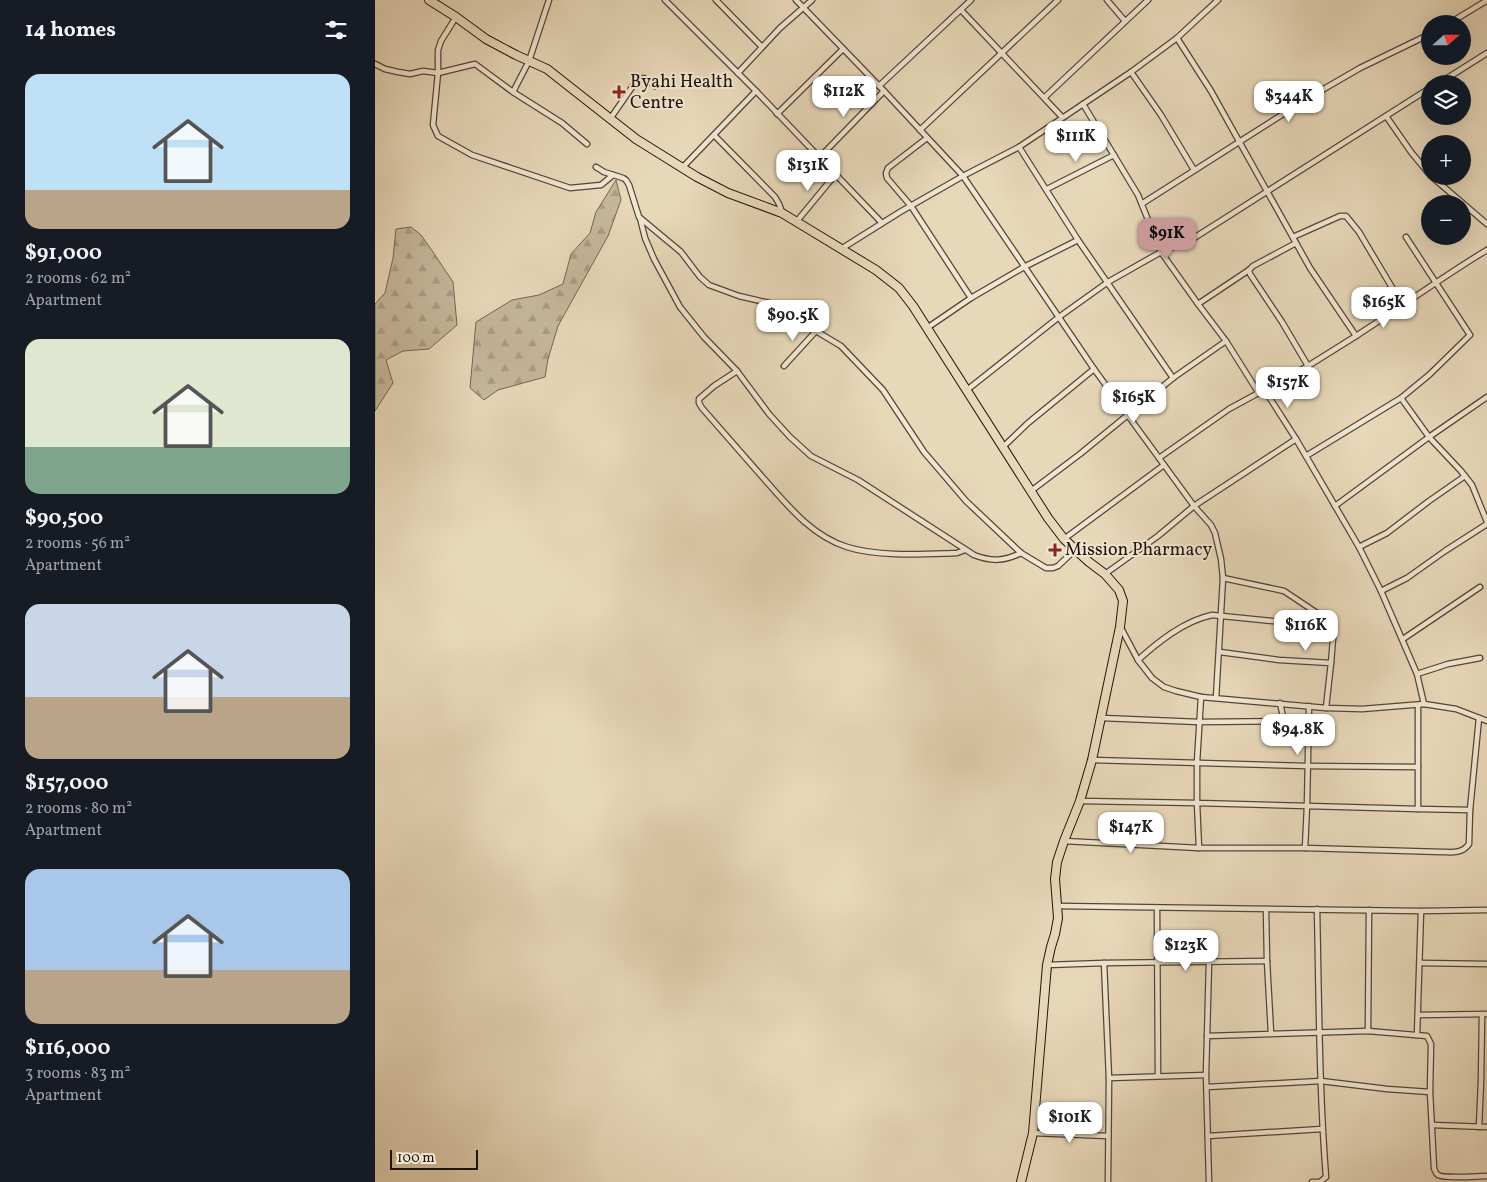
<!DOCTYPE html>
<meta charset="utf-8">
<style>
:root{--surface:#171b24;--page:#242831;--text:#f1f3f6;--muted:#9ea1a6;--accent:#c59692}
body{margin:0;font-family:Vollkorn,serif;background:var(--page);color:var(--text);height:100vh;display:flex;flex-direction:column;font-size:19px;white-space:nowrap}
*{box-sizing:border-box;margin:0}
p{font-size:16px;color:var(--muted)}
.icon{flex:none;width:28px;height:28px;fill:none;stroke:currentColor;stroke-width:2;stroke-linecap:round;stroke-linejoin:round}
.map{position:relative;flex:1;overflow:hidden}
.details{display:flex;flex-direction:column;background:var(--surface);width:375px}
.details>*{flex:none}
.needle{width:32px;rotate:69deg}
.buttons{position:absolute;left:1046px;top:15px;display:grid;gap:10px}
.buttons a{display:grid;place-items:center;width:50px;height:50px;border-radius:50%;background:var(--surface);box-shadow:0 5px 20px #0002;font-size:25px}
.scale{position:absolute;left:15px;bottom:12px;width:88px;box-sizing:border-box;padding-left:5px;border:2px solid #221409;border-top:0;font-size:14px;line-height:18px;white-space:nowrap;color:#221409;-webkit-text-stroke:4px #f0e6d2;paint-order:stroke}
.price{position:absolute;translate:-50% -42px;padding:0 11px;border-radius:10px;background:#fff;color:#222;font-size:16px;line-height:32px;filter:drop-shadow(0 1px 2px #0008)}
.price::after{content:'';position:absolute;left:50%;top:30px;width:15px;height:11px;margin-left:-8px;background:inherit;clip-path:polygon(0 0,100% 0,50% 100%)}
.price.active{background:var(--accent);color:#111}
ul{padding:0;list-style:none}
li{display:grid;align-content:center;gap:10px;height:265px;padding:0 25px}
li span{display:grid;place-items:center;height:155px;border-radius:15px;color:#555}
li>.icon{margin-inline-start:auto}
span .icon{width:90px;height:90px;fill:#fffc;stroke-width:1}
li b{font-size:21px}
h2{display:flex;justify-content:space-between;align-items:center;height:60px;padding:0 25px;font-size:21px}
main{display:flex;flex:1;min-height:0}
.map>svg:first-child{display:block}
.forest{fill:url(#forest-firs);stroke:#746652}
.lines{fill:none;stroke-linecap:round;stroke-linejoin:round}
.minor-casing{stroke:#544535;stroke-width:7}
.primary-casing{stroke:#221409;stroke-width:10}
.minor{stroke:#f0e6d2;stroke-width:4.5}
.primary{stroke:#e8d8ba;stroke-width:8}
.poi-dot{fill:#8f2418;stroke:#f0e6d2;stroke-width:2}
.labels{text-anchor:middle;dominant-baseline:central;stroke-width:4;stroke-linejoin:round;paint-order:stroke}
.poi-label{font-size:18px;fill:#221409;stroke:#f0e6d2;text-anchor:start}
</style>
<main>
<section class="details">
<h2>14 homes<svg class="icon" aria-label="filters" viewBox="0 0 24 24"><path d="M4 7h16M4 17h16"/><circle cx="9" cy="7" r="2"/><circle cx="15" cy="17" r="2"/></svg></h2>
<ul>
<li><span style="background:linear-gradient(#bfe0f5 75%,#b9a48a 0)"><svg class="icon" aria-label="home" viewBox="0 0 24 24"><path d="M3 11l9-7 9 7M6 9v11h12V9"/></svg></span><div><b>$91,000</b><p>2 rooms · 62 m²</p><p>Apartment</p></div></li>
<li><span style="background:linear-gradient(#dfe7d0 70%,#7fa58c 0)"><svg class="icon" aria-label="home" viewBox="0 0 24 24"><path d="M3 11l9-7 9 7M6 9v11h12V9"/></svg></span><div><b>$90,500</b><p>2 rooms · 56 m²</p><p>Apartment</p></div></li>
<li><span style="background:linear-gradient(#c9d6e8 60%,#b9a48a 0)"><svg class="icon" aria-label="home" viewBox="0 0 24 24"><path d="M3 11l9-7 9 7M6 9v11h12V9"/></svg></span><div><b>$157,000</b><p>2 rooms · 80 m²</p><p>Apartment</p></div></li>
<li><span style="background:linear-gradient(#a9c7e8 65%,#b9a48a 0)"><svg class="icon" aria-label="home" viewBox="0 0 24 24"><path d="M3 11l9-7 9 7M6 9v11h12V9"/></svg></span><div><b>$116,000</b><p>3 rooms · 83 m²</p><p>Apartment</p></div></li>
</ul>
</section>
<div class="map">
<svg width="1112" height="1182" viewBox="0 0 1112 1182">
<defs>
<pattern id="forest-firs" width="22" height="20" patternUnits="userSpaceOnUse" patternTransform="scale(1.25)"><rect width="22" height="20" fill="#c6b79c"/><path d="M5 1l3.5 6h-7zM16 11l3.5 6h-7z" fill="#aa9c85"/></pattern>
</defs>
<rect width="100%" height="100%" fill="#e8d8ba"/>
<filter id="stains"><feTurbulence type="fractalNoise" baseFrequency=".004" numOctaves="4"/><feColorMatrix values="0 0 0 0 .2 0 0 0 0 .09 0 0 0 0 .02 0 0 0 .5 -.17"/></filter>
<radialGradient id="worn" r=".72"><stop offset=".6" stop-color="#630" stop-opacity="0"/><stop offset="1" stop-color="#630" stop-opacity=".3"/></radialGradient>
<g class="forest">
<polygon points="241,180 246,200 233,236 183,326 173,359 170,377 123,390 109,400 95,388 101,322 137,300 164,295 188,284 196,254 215,233 221,212"/>
<polygon points="36,227 46,235 58,252 78,282 82,325 54,349 28,351 11,360 18,383 0,411 0,304 10,293 18,258 21,229"/>
</g>
<g class="lines">
<defs>
<g id="minor">
<polyline points="290,0 381,91 507,223"/>
<polyline points="341,0 387,47"/>
<polyline points="421,0 509,91 588,176 719,369 819,506 921,439"/>
<polyline points="732,0 750,21"/>
<polyline points="586,10 687,117"/>
<polyline points="81,17 66,41 63,50 63,73 58,125 63,136 97,155 195,188 226,185 238,175"/>
<polyline points="1073,24 1111,1"/>
<polyline points="0,64 10,69 23,72 35,74 48,71 63,73 100,64 138,92 187,123 212,144"/>
<polyline points="756,72 786,115 819,170"/>
<polyline points="363,73 405,28 437,0"/>
<polyline points="1063,84 1112,53"/>
<polyline points="504,86 596,0"/>
<polyline points="138,92 154,61 174,0"/>
<polyline points="670,97 773,0"/>
<polyline points="708,104 763,195 786,252 823,304 851,341 883,392"/>
<polyline points="402,114 468,49"/>
<polyline points="1011,116 1036,152 1055,175"/>
<polyline points="235,119 262,80 269,78 280,86"/>
<polyline points="545,130 683,0"/>
<polyline points="339,135 400,197 404,204 407,212"/>
<polyline points="552,138 513,168 511,173 512,178 536,206 596,298 649,267 703,240"/>
<polyline points="644,147 703,240 798,378"/>
<polyline points="444,158 509,91"/>
<polyline points="221,167 229,172 248,178 251,180 254,185 264,217 306,252 325,277 334,285 364,296 407,306 441,331 466,346 508,390 549,452 591,501 646,553 671,568 678,568 683,566 701,549"/>
<polyline points="307,168 381,91"/>
<polyline points="1056,176 1112,224"/>
<polyline points="672,189 739,155"/>
<polyline points="768,203 935,97 985,68 1055,34"/>
<path d="M265,218L270,238L279,259L305,307L329,337L362,371L394,414L415,437L436,456L483,480L599,555C617,562 629,561 646,553"/>
<polyline points="422,221 460,175"/>
<polyline points="918,237 965,216 971,216 984,232 1028,306"/>
<polyline points="921,243 878,266 874,270 875,274 907,322 933,366"/>
<polyline points="466,249 525,212 588,176 644,147 756,72 802,38 843,0"/>
<polyline points="823,304 874,270"/>
<polyline points="552,328 596,298"/>
<path d="M981,336C1025,308 1067,277 1112,250"/>
<polyline points="409,366 441,331"/>
<path d="M362,371L339,386L324,399V403L327,408C348,432 369,456 390,480C413,506 437,536 472,547C503,557 549,554 582,553L590,550"/>
<polyline points="889,389 921,439 984,547 1006,591 1042,674 1049,704"/>
<polyline points="592,390 684,317 733,282 786,252 819,238 1055,88"/>
<polyline points="1026,398 1054,437 1086,471 1097,485 1112,522"/>
<polyline points="628,447 653,423 719,369"/>
<polyline points="931,456 1026,398 1054,375 1095,335 1031,237"/>
<polyline points="784,458 854,409 933,366 981,336 935,268 836,91 802,38"/>
<polyline points="656,491 705,454 798,378 851,341"/>
<polyline points="960,506 1054,437 1112,397"/>
<polyline points="689,539 789,465"/>
<polyline points="984,547 1012,533 1054,501 1090,476"/>
<polyline points="730,574 783,536 819,506 836,525 840,533 846,559 848,578 841,698"/>
<polyline points="848,578 909,591 951,619 959,627 956,663"/>
<polyline points="1006,591 1032,578 1070,551 1112,524"/>
<polyline points="746,628 763,660 777,678 789,687 801,691 826,697 951,708 987,709 1049,704 1081,709 1112,721"/>
<polyline points="1028,639 1105,587"/>
<polyline points="845,652 904,660 956,663 951,708"/>
<path d="M763,660C783,642 809,621 837,615L959,627"/>
<polyline points="1042,674 1073,664 1105,658"/>
<polyline points="826,697 822,762 822,803 932,806 934,706"/>
<polyline points="905,703 909,721"/>
<polyline points="727,718 824,722 933,721"/>
<polyline points="717,760 932,766 1043,767"/>
<polyline points="705,801 822,803 824,848"/>
<polyline points="1043,809 1095,810"/>
<path d="M689,841L824,848H930L1067,852C1077,852 1087,854 1094,844L1095,810L1104,718"/>
<polyline points="930,848 932,806 1043,809 1043,705"/>
<polyline points="683,906 1046,911 1112,910"/>
<polyline points="782,908 783,1076"/>
<polyline points="891,909 892,961 896,1033"/>
<polyline points="729,963 892,961"/>
<polyline points="1045,963 1112,964"/>
<polyline points="672,965 729,963 734,1078 733,1182"/>
<polyline points="1044,1015 1112,1014"/>
<polyline points="993,1031 994,910"/>
<polyline points="1042,1035 1046,911"/>
<path d="M832,1036L993,1031L1052,1036L1056,1044L1055,1092L1059,1168C1060,1171 1060,1173 1063,1175C1069,1179 1103,1176 1112,1176"/>
<polyline points="734,1078 831,1075"/>
<polyline points="832,1087 946,1081 1012,1089 1055,1092"/>
<polyline points="1057,1125 1112,1127"/>
<polyline points="1104,1127 1106,1081 1107,1015"/>
<polyline points="658,1133 733,1136"/>
<polyline points="833,1136 947,1129"/>
<polyline points="834,1182 831,1075 834,962"/>
<path d="M937,1182H945L951,1177C944,1088 944,999 942,909"/>
</g>
<polyline id="primary" points="54,0 81,17 111,39 141,55 172,69 261,139 322,177 353,193 407,213 501,270 524,288 538,306 552,328 673,518 689,539 714,562 730,574 744,590 748,601 745,627 717,760 705,801 689,841 682,862 680,879 683,918 680,934 676,947 672,965 658,1133 646,1182"/>
</defs>
<use href="#minor" class="minor-casing"/>
<use href="#primary" class="primary-casing"/>
<use href="#minor" class="minor"/>
<use href="#primary" class="primary"/>
</g>
<g class="poi-dot">
<path d="M241.5 84.5h5v5h5v5h-5v5h-5v-5h-5v-5h5z"/>
<path d="M677.5 542.5h5v5h5v5h-5v5h-5v-5h-5v-5h5z"/>
</g>
<g class="labels">
<g class="poi-label">
<text x="255" y="82">Byahi Health<tspan x="255" dy="21">Centre</tspan></text>
<text x="690" y="550">Mission Pharmacy</text>
</g>
</g>
<rect width="100%" height="100%" filter="url(#stains)"/>
<rect width="100%" height="100%" fill="url(#worn)"/>
</svg>
<div class="buttons">
<a><svg class="needle" viewBox="-14 -14 28 28"><path d="M0-13l5 13h-10z" fill="#e53935"/><path d="M0 13l5-13h-10z" fill="#9ea1a6"/></svg></a>
<a><svg class="icon" aria-label="layers" viewBox="0 0 24 24"><path d="M12 4l9 5-9 5-9-5zM3 14l9 5 9-5"/></svg></a>
<a>+</a>
<a>−</a>
</div>
<div class="scale">100 m</div>
<b class="price" style="left:469px;top:118px">$112K</b>
<b class="price" style="left:914px;top:123px">$344K</b>
<b class="price" style="left:701px;top:163px">$111K</b>
<b class="price" style="left:433px;top:192px">$131K</b>
<b class="price active" style="left:792px;top:260px">$91K</b>
<b class="price" style="left:1009px;top:329px">$165K</b>
<b class="price" style="left:418px;top:342px">$90.5K</b>
<b class="price" style="left:913px;top:409px">$157K</b>
<b class="price" style="left:759px;top:424px">$165K</b>
<b class="price" style="left:931px;top:652px">$116K</b>
<b class="price" style="left:923px;top:756px">$94.8K</b>
<b class="price" style="left:756px;top:854px">$147K</b>
<b class="price" style="left:811px;top:972px">$123K</b>
<b class="price" style="left:695px;top:1144px">$101K</b>
</div>
</main>
